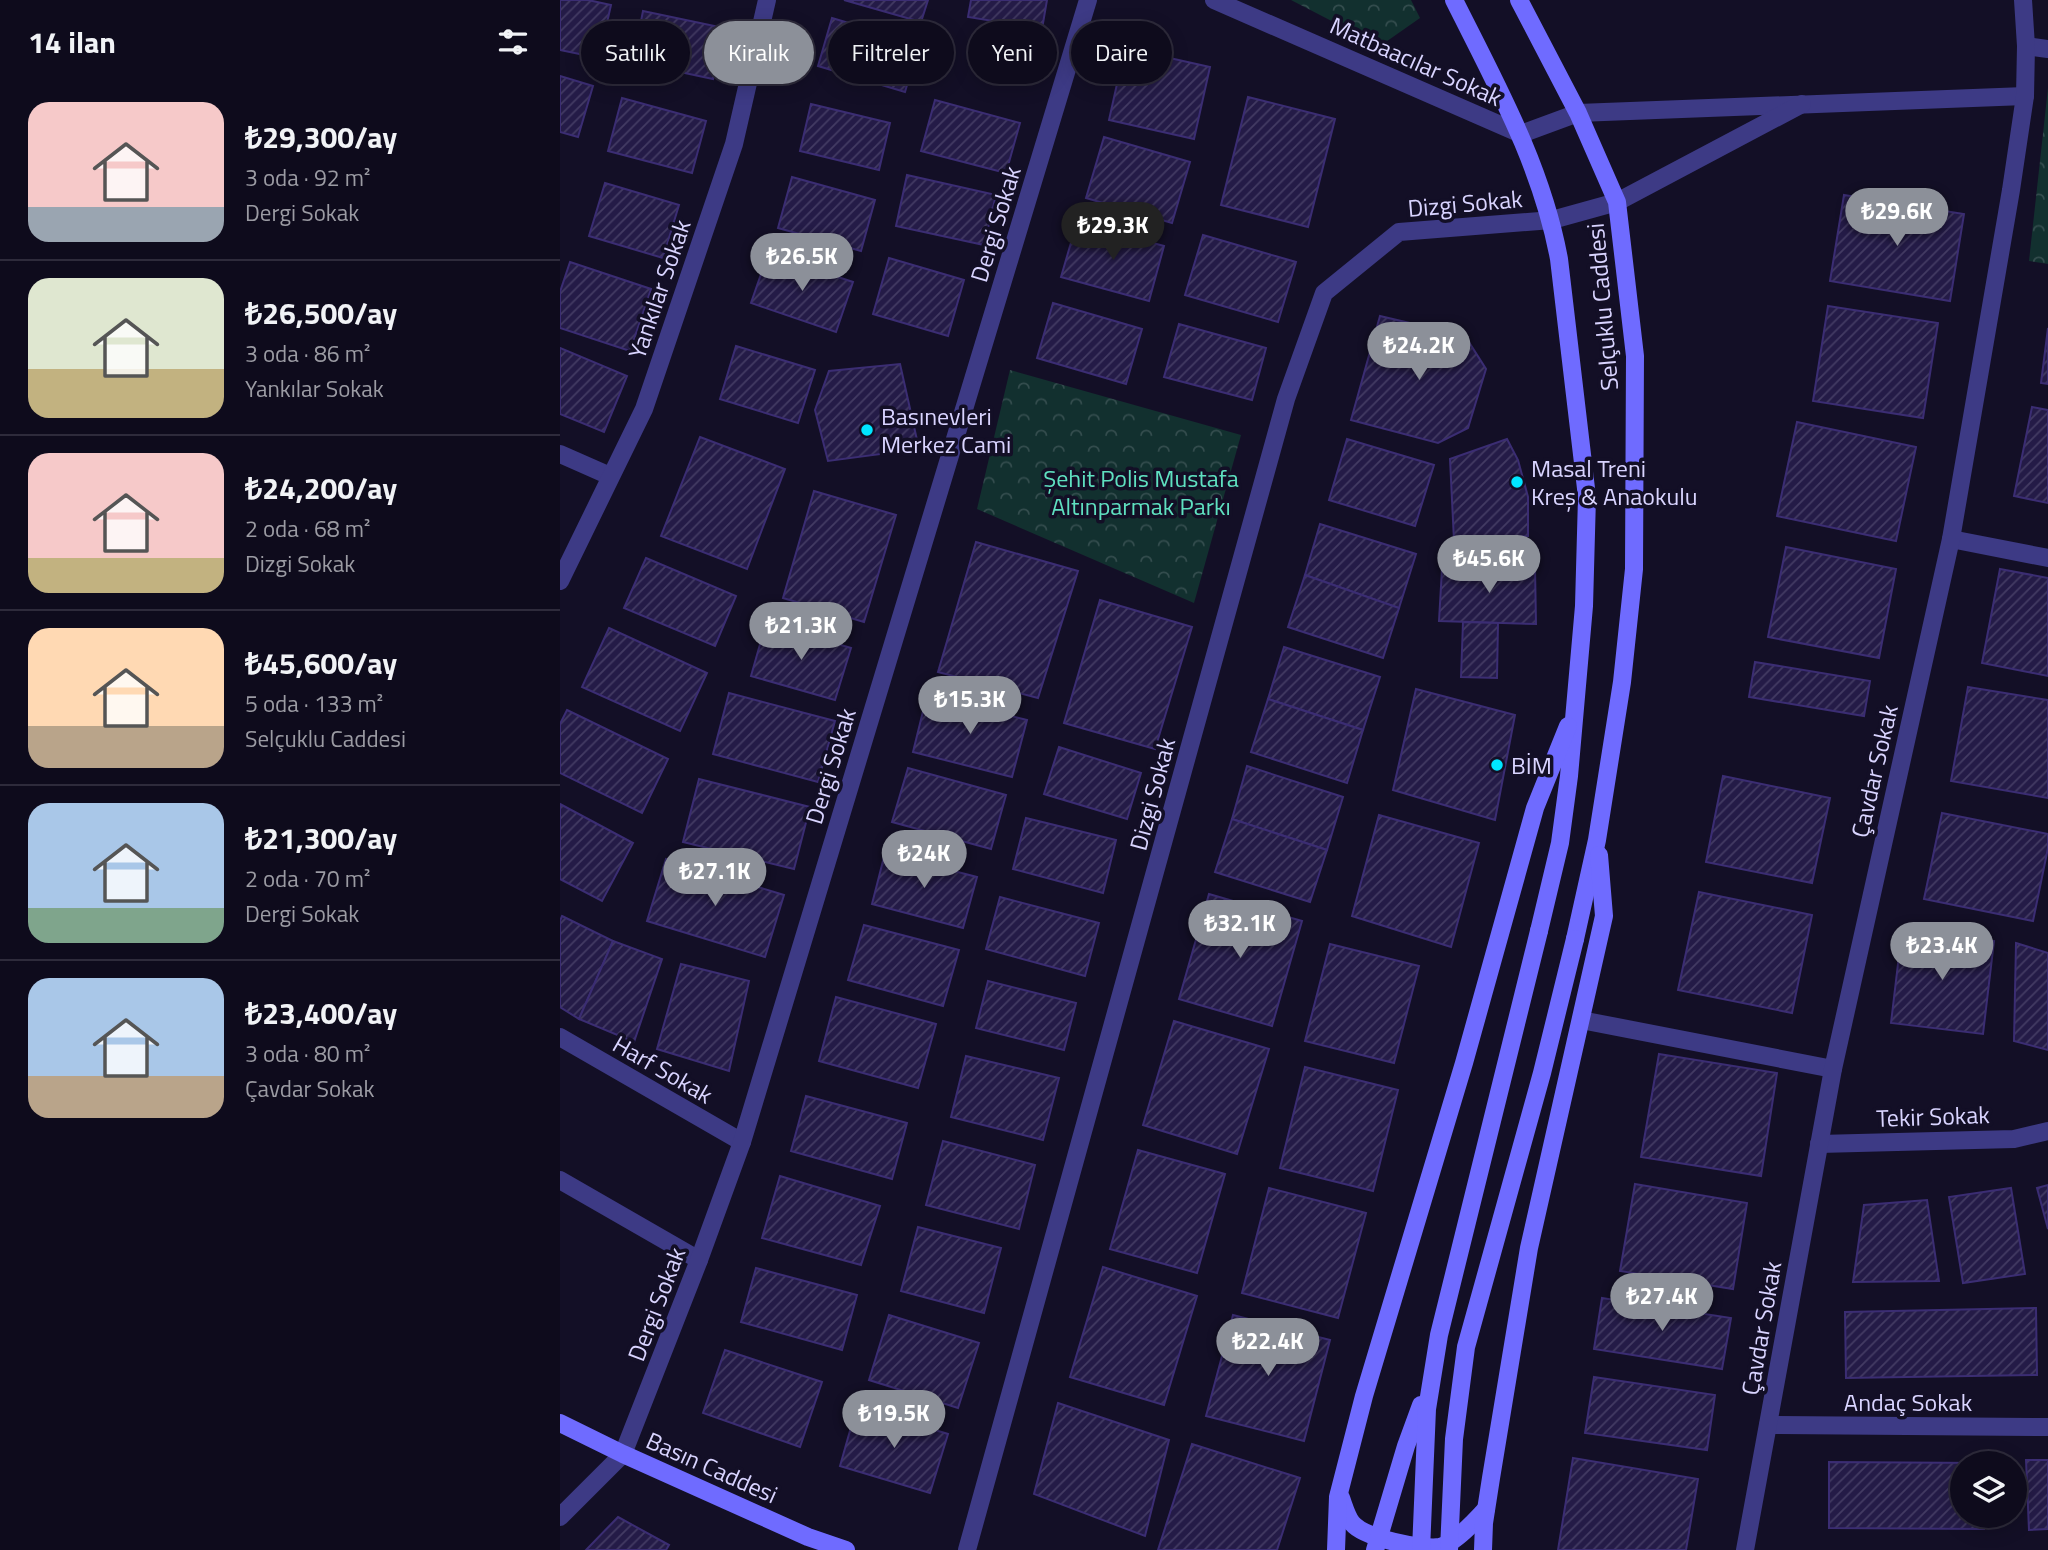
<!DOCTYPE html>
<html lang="tr">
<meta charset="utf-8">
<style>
:root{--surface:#0e0b1c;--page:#1c1929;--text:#f1f3f6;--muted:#9b9ba3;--line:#2e2b3b;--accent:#8c9099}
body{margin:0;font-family:"Titillium Web",sans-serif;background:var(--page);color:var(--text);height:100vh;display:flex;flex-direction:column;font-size:26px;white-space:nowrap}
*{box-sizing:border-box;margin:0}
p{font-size:23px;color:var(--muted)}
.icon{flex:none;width:38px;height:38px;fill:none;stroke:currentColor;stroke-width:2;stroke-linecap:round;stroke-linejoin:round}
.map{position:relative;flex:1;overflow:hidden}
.drawer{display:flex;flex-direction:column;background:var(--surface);width:560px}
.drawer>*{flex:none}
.banner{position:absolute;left:21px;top:21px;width:665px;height:63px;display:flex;gap:14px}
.fabs{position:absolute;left:1390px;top:1451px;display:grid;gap:14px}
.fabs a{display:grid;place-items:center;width:77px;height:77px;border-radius:50%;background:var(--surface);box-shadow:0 4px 18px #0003,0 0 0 2px var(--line);font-size:35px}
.price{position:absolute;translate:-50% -60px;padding:0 16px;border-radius:24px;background:var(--accent);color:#fff;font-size:23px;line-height:46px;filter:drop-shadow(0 2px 4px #0008)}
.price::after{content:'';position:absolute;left:50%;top:42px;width:21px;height:16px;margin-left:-10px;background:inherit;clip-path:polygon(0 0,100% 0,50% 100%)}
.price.current{background:#222;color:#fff}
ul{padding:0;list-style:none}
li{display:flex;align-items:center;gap:21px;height:175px;padding:0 28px}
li+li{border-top:2px solid var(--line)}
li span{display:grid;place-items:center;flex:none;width:196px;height:140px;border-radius:21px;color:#555}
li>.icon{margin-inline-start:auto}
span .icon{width:84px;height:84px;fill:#fffc;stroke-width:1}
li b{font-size:30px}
h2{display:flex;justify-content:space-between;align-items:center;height:84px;padding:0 28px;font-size:30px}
.tag{padding:0 24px;border-radius:32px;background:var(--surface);box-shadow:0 4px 18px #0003,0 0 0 2px var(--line);font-size:24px;line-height:63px}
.tag.current{background:var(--accent);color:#fff}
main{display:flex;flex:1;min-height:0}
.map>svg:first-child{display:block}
.park{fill:url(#park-crowns)}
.building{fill:url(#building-hatch);stroke:#3b2d73;stroke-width:2}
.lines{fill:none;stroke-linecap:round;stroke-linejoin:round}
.street{stroke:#3d3a85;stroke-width:18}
.secondary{stroke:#6f6bff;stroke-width:18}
.secondary-bridge{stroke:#6f6bff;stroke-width:18}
.poi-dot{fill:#00e5ff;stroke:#130f26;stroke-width:2.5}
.labels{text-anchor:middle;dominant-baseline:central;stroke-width:7;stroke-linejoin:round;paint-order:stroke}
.street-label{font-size:24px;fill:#d9d4ff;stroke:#130f26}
.poi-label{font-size:24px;fill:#d9d4ff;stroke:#130f26;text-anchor:start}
.park-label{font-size:24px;fill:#5fe0c0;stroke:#130f26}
</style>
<main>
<section class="drawer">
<h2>14 ilan<svg class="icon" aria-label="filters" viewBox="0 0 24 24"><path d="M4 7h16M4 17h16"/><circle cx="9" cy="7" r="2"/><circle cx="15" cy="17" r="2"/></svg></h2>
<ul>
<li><span style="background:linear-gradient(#f6c9c9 75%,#9aa5b1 0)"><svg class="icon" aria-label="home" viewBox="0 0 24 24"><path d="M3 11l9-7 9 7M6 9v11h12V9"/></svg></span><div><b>₺29,300/ay</b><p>3 oda · 92 m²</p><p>Dergi Sokak</p></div></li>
<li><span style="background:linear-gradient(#dfe7d0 65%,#c2b280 0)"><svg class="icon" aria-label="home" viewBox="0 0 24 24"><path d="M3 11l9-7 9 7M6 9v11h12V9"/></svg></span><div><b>₺26,500/ay</b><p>3 oda · 86 m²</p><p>Yankılar Sokak</p></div></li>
<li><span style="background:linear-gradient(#f6c9c9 75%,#c2b280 0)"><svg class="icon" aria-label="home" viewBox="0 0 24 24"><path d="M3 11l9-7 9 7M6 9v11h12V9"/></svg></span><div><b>₺24,200/ay</b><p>2 oda · 68 m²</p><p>Dizgi Sokak</p></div></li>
<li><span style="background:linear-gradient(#ffd9b3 70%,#b9a48a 0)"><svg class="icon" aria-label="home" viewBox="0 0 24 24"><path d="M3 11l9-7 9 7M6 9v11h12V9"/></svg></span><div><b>₺45,600/ay</b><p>5 oda · 133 m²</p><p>Selçuklu Caddesi</p></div></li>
<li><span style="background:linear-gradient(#a9c7e8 75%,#7fa58c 0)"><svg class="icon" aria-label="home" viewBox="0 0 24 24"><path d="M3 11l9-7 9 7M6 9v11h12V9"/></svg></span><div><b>₺21,300/ay</b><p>2 oda · 70 m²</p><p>Dergi Sokak</p></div></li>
<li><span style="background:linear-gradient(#a9c7e8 70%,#b9a48a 0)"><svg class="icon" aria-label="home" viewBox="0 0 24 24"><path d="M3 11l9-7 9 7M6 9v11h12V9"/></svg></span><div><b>₺23,400/ay</b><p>3 oda · 80 m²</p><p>Çavdar Sokak</p></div></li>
</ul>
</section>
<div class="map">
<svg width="1488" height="1550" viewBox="0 0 1488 1550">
<defs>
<pattern id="park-crowns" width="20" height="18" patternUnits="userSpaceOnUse" patternTransform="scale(1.75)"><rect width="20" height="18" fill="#12302f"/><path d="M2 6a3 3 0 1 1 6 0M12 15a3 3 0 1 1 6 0" fill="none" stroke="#344d4e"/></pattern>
<pattern id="building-hatch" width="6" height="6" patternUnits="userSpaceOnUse" patternTransform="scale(1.75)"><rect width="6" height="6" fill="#241b47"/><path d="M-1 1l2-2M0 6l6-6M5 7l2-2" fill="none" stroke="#433b63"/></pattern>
</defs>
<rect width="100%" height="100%" fill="#130f26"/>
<g class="park">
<polygon points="731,0 851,0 860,18 820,46"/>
<polygon points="1488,88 1488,264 1469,261"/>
<polygon points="450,370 681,435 634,603 417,509"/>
</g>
<g class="building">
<polygon points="0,0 28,0 51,5 39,58 0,50"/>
<polygon points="284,0 368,0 361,22"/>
<polygon points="411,0 487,0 482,29 408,17"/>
<polygon points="83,11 164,28 153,79 73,62"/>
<polygon points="272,18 359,44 345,92 258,66"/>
<polygon points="565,48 650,67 634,139 549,120"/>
<polygon points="0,76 33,86 18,137 0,132"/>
<polygon points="688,97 775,119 748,227 661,205"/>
<polygon points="62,98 146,121 132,173 48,151"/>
<polygon points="375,100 460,123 446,173 361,151"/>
<polygon points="251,104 330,123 319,170 240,151"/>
<polygon points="544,137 630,162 612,223 526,198"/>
<polygon points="347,175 436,195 424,245 336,226"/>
<polygon points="232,177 315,200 301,251 218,228"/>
<polygon points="45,183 119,205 103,258 29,236"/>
<polygon points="1284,195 1404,214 1390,301 1270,281"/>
<polygon points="517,222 604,246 589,301 501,277"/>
<polygon points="643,235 736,262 718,322 625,295"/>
<polygon points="208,254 293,282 276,332 191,303"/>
<polygon points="329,258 404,280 388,336 313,314"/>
<polygon points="10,262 91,289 70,351 0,328 0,292"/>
<polygon points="493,303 582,329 566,384 477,358"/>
<polygon points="1268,306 1378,323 1363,418 1253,401"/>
<polygon points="820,316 905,336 926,369 908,428 878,443 791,420"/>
<polygon points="619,324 706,348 692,400 604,377"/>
<polygon points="1488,328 1488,384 1481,383"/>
<polygon points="176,346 255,370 238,423 160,399"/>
<polygon points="0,348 67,376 44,432 0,414"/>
<polygon points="340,364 359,449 268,461 255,410 269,371"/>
<polygon points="1472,407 1488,410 1488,503 1454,496"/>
<polygon points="1237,422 1356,447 1336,541 1217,516"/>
<polygon points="140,437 225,469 187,569 101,536"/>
<polygon points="787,439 874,465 855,526 769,500"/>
<polygon points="947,439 958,460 968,497 968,536 894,541 890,459"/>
<polygon points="254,491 336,515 304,622 223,598"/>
<polygon points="760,524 856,554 839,608 745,575"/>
<polygon points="416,542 518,571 478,698 378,672"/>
<polygon points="1226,547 1336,569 1319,658 1208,637"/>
<polygon points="86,558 176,596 155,646 64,608"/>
<polygon points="975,567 976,624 879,621 882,569"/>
<polygon points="1440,569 1488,578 1488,676 1422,663"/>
<polygon points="745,575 839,608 823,658 728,627"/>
<polygon points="540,600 632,627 595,749 504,723"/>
<polygon points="903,622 938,623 937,678 901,677"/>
<polygon points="206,623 291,648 275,700 191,676"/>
<polygon points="49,628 147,673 120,731 22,687"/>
<polygon points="724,647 820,677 803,730 708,699"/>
<polygon points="1195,662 1310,681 1304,716 1189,697"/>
<polygon points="1408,687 1488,700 1488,798 1391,781"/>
<polygon points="856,689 955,715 935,820 833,790"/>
<polygon points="169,693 275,721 258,782 153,754"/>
<polygon points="367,695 467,720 452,777 353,752"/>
<polygon points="708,699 803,730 787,783 691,752"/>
<polygon points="7,710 108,759 82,813 0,773 0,724"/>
<polygon points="499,747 581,773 567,819 484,794"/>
<polygon points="687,766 783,797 767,850 672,819"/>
<polygon points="348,768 446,795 431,849 332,822"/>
<polygon points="1163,776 1270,798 1252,883 1146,862"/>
<polygon points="139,779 250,807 234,869 123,842"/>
<polygon points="0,804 73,843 42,901 0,879"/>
<polygon points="1382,813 1488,834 1488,848 1473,921 1364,899"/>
<polygon points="819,815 919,843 891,947 792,916"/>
<polygon points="466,818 556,840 543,893 453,869"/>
<polygon points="672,819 767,850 750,902 655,872"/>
<polygon points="325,853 417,877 403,928 312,904"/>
<polygon points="106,859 224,895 205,957 87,921"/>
<polygon points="1139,892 1252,915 1232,1013 1118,990"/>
<polygon points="649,894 742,921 712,1026 619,999"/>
<polygon points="440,897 539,923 525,976 426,949"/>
<polygon points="2,916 53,941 19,1019 0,1007 0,921"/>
<polygon points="304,925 399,950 383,1006 288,980"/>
<polygon points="1342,930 1434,941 1423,1034 1331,1023"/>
<polygon points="53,941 102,959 74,1042 19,1019"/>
<polygon points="1456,943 1488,953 1488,1050 1454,1041"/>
<polygon points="770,944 859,966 834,1063 745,1041"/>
<polygon points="121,964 189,981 169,1071 97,1049"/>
<polygon points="428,981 516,1003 504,1050 416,1028"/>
<polygon points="276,997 376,1024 358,1088 259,1061"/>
<polygon points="614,1021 709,1049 677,1154 583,1125"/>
<polygon points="1099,1054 1217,1073 1201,1176 1081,1157"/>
<polygon points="406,1056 499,1078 483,1140 391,1117"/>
<polygon points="745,1067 838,1090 813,1191 720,1168"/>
<polygon points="246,1096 347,1123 332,1179 231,1151"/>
<polygon points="383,1141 475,1165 459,1229 366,1205"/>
<polygon points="578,1150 665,1174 637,1273 550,1249"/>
<polygon points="220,1176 320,1206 301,1265 202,1238"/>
<polygon points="1075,1184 1187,1203 1173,1289 1060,1271"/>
<polygon points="1488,1185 1488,1229 1477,1188"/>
<polygon points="709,1188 806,1213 778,1318 682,1293"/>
<polygon points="1451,1188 1465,1274 1403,1283 1389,1197"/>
<polygon points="1367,1200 1379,1281 1293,1282 1304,1205"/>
<polygon points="358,1227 441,1248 424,1313 341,1291"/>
<polygon points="543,1267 637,1296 604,1405 510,1377"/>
<polygon points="196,1268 297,1295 282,1350 181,1322"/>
<polygon points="1042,1298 1171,1318 1162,1369 1034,1349"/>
<polygon points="1476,1308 1477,1375 1286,1378 1285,1312"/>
<polygon points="329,1315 419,1343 398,1408 309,1380"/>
<polygon points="673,1315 770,1340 744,1441 646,1416"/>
<polygon points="165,1350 262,1382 240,1447 143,1413"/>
<polygon points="1034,1377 1155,1395 1147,1450 1025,1433"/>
<polygon points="498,1403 609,1440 585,1536 474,1494"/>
<polygon points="297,1406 388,1434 370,1493 280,1466"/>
<polygon points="632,1444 740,1478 717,1550 598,1550"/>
<polygon points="1013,1458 1138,1479 1126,1550 998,1550"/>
<polygon points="1466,1460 1488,1460 1488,1529 1469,1530"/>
<polygon points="1269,1462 1424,1463 1402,1463 1402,1516 1424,1516 1424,1529 1269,1528"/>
<polygon points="58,1517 109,1545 106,1550 26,1550"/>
</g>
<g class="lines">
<g class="street">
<polyline points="654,0 961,134 1018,113 1465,96"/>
<polyline points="1466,46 1488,49"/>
<polyline points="0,454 50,476"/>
<polyline points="1391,539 1488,558"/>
<polyline points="0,581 84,409 174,144 207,0"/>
<polyline points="1021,1020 1273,1069"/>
<polyline points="0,1037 182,1142"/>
<polyline points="1259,1144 1454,1139 1488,1131"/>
<polyline points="0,1180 139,1260"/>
<polyline points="1208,1425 1488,1427"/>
<polyline points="0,1517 63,1454 139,1260 182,1142 528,0"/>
<polyline points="407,1550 726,399 764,293 839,232 992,220 1057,202 1242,104"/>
<polyline points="1185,1550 1273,1069 1391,539 1451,190 1465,96 1466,46 1463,0"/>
</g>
<g class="secondary">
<path d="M894,0C936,84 982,166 999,259L1027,497L1024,606L1009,776L1000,843L979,931"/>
<polyline points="959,0 1018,113 1057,202 1075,356 1074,569 1062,682 1037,840 1015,939"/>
<polyline points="0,1423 63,1454 248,1537 286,1550"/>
<path d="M781,1498C784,1506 787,1517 792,1523C804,1538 862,1550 880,1547C895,1543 916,1520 926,1509"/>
<polyline points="776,1550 778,1497 804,1396 904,1063 975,808 1008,726"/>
<polyline points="923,1550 924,1523 931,1478 969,1248 1044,916 1039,855"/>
</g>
<g class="secondary-bridge">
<polyline points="815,1550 846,1446 861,1405"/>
<polyline points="861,1550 867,1409 879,1335 979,931"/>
<polyline points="889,1550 894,1439 906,1347 982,1073 1015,939"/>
</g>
</g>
<g class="poi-dot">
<circle cx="307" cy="430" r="7"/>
<circle cx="957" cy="482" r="7"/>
<circle cx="937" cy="765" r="7"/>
</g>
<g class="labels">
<g class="street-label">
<text transform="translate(856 61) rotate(24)">Matbaacılar Sokak</text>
<text transform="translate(905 203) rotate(-5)">Dizgi Sokak</text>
<text transform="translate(435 224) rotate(-73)">Dergi Sokak</text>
<text transform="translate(99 289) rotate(-71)">Yankılar Sokak</text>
<text transform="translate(1042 307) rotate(-95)">Selçuklu Caddesi</text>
<text transform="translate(270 766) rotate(-73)">Dergi Sokak</text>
<text transform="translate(1314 771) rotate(-77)">Çavdar Sokak</text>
<text transform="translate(592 794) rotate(-75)">Dizgi Sokak</text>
<text transform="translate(103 1069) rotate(30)">Harf Sokak</text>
<text transform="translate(1373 1116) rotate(-2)">Tekir Sokak</text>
<text transform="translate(96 1304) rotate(-69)">Dergi Sokak</text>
<text transform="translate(1201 1328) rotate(-80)">Çavdar Sokak</text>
<text x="1348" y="1402">Andaç Sokak</text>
<text transform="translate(152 1467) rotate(24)">Basın Caddesi</text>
</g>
<g class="poi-label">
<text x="321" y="416">Basınevleri<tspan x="321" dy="28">Merkez Cami</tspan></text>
<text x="971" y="468">Masal Treni<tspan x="971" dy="28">Kreş &amp; Anaokulu</tspan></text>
<text x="951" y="765">BİM</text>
</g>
<g class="park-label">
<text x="581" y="478">Şehit Polis Mustafa<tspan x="581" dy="28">Altınparmak Parkı</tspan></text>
</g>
</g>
</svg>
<div class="fabs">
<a><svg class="icon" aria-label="layers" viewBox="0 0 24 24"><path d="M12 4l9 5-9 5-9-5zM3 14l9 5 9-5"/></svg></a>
</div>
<b class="price" style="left:1337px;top:248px">₺29.6K</b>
<b class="price current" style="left:553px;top:262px">₺29.3K</b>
<b class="price" style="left:242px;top:293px">₺26.5K</b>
<b class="price" style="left:859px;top:382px">₺24.2K</b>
<b class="price" style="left:929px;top:595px">₺45.6K</b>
<b class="price" style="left:241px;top:662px">₺21.3K</b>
<b class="price" style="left:410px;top:736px">₺15.3K</b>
<b class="price" style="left:364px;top:890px">₺24K</b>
<b class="price" style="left:155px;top:908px">₺27.1K</b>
<b class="price" style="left:680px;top:960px">₺32.1K</b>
<b class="price" style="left:1382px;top:982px">₺23.4K</b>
<b class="price" style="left:1102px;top:1333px">₺27.4K</b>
<b class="price" style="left:708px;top:1378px">₺22.4K</b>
<b class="price" style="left:334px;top:1450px">₺19.5K</b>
<div class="banner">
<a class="tag">Satılık</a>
<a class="tag current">Kiralık</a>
<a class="tag">Filtreler</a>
<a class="tag">Yeni</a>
<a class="tag">Daire</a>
</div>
</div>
</main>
